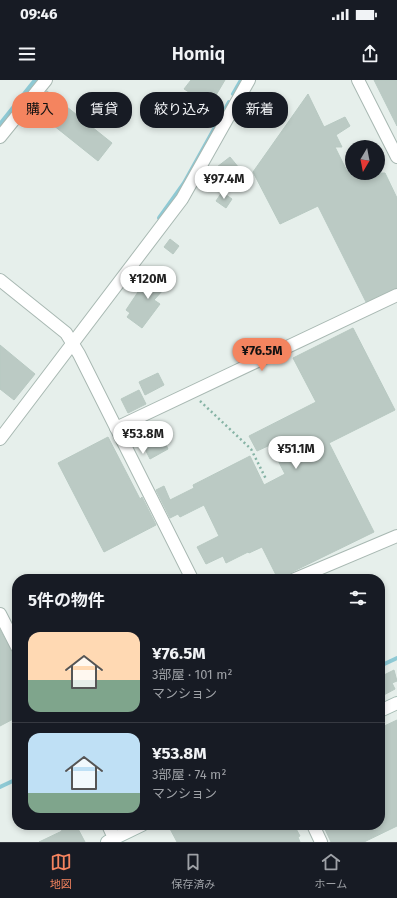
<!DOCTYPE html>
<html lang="ja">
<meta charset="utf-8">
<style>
:root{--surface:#171b24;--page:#20242c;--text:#f1f3f6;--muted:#9ea1a6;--line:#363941;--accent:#f4845f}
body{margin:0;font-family:"Fira Sans","Noto Sans JP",sans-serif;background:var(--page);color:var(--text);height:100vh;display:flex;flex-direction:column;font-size:15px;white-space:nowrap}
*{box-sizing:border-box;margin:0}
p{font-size:13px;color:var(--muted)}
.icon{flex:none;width:22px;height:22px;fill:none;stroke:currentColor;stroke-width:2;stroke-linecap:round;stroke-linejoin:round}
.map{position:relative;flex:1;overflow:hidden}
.details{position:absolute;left:12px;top:494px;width:373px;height:256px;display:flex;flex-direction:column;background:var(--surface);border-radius:16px;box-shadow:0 2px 6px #0003}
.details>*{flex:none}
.top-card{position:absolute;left:12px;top:12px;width:373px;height:36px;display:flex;gap:8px}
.needle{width:26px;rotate:190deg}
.buttons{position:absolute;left:345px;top:60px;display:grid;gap:8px}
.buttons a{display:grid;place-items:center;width:40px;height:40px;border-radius:50%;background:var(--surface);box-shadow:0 2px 6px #0003;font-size:20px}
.price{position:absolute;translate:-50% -34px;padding:0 9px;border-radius:14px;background:#fff;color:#222;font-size:13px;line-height:26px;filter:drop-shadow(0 1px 2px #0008)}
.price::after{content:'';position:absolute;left:50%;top:24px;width:12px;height:9px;margin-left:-6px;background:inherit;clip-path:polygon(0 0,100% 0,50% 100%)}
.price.on{background:var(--accent);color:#111}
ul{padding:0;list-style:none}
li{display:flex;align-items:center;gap:12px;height:100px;padding:0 16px}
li+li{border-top:1px solid var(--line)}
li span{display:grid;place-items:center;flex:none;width:112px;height:80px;border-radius:12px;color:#555}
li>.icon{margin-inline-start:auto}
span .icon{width:48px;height:48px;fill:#fffc;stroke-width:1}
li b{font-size:17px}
h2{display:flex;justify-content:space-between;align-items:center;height:48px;padding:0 16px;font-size:17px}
.pill{padding:0 14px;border-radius:16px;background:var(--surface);box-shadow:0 2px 6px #0003;font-size:14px;line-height:36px}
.pill.on{background:var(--accent);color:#111}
.status{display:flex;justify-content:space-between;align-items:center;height:28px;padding:0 20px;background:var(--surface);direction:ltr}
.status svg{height:11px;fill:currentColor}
header{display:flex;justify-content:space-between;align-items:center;height:52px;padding:0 16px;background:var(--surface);font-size:18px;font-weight:600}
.dock{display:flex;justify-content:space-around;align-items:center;height:56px;border-top:1px solid var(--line);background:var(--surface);font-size:11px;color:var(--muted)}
.dock a{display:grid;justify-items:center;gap:2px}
.dock .on{color:var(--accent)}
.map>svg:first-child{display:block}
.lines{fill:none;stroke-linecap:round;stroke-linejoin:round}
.stream{stroke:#8ec9d4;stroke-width:4}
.building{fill:#bbcac4;stroke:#b8c9c2}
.minor-casing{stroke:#a8b8b2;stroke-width:14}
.tertiary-casing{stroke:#a8b8b2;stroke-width:14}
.secondary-casing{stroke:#a4bbb3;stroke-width:14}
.path{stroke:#86b3a5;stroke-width:2.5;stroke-dasharray:2 3;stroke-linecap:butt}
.minor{stroke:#fff;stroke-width:12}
.tertiary{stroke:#fff;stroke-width:12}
.secondary{stroke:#fff;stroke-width:12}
</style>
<div class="status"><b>09:46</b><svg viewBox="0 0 49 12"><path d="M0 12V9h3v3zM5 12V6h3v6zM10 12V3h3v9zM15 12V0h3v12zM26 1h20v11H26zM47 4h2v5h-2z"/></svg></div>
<header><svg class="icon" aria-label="menu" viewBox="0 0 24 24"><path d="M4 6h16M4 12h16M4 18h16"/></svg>Homiq<svg class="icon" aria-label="share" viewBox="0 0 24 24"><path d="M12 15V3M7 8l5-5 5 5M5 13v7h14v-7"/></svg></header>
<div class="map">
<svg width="397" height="762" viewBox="0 0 397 762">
<rect width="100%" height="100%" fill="#e6efeb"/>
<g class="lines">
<g class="stream">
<polyline points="233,14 241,0"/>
<polyline points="0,44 35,0"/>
<polyline points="159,138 184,103 229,22"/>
<polyline points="380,586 397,578"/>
<polyline points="0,707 17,699"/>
</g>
</g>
<g class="building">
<polygon points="191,0 225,0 206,32 192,24 197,17 184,9"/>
<polygon points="374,0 397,0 397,46"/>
<polygon points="47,11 112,63 98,81 33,29"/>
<polygon points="308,14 324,47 345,37 350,46 336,55 342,67 335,67 347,91 350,89 352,93 385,93 397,118 397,208 366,222 318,126 280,144 253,92"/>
<polygon points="230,77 244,94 222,112 210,97 215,92 213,90"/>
<polygon points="222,112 232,119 226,128 216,121"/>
<polygon points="170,159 179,166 173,174 164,167"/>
<polygon points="163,189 173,199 154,220 160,224 142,248 127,237 130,233 126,230 140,209 143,212"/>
<polygon points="353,248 395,330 329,363 374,452 292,492 288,499 278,499 262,467 249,473 248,472 226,483 223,476 206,484 197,467 219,456 204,425 180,437 178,434 170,438 156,410 164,406 170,420 194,408 193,405 250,376 264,405 285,394 270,365 257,371 249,356 316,322 293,278"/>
<polygon points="0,265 35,294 14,320 0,309"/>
<polygon points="158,293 164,305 145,315 139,302"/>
<polygon points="139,310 146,324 128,333 121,319"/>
<polygon points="160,352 168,369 150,379 141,361"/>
<polygon points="108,357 140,419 142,417 156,445 104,472 58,383"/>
<polygon points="0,550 17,581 17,637 0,646"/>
<polygon points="394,590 397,601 392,603 395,609 380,617 380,597"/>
<polygon points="397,640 397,746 364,762 331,762 323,745 380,745 380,648"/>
<polygon points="59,745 76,745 85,762 39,762 62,751"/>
<polygon points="168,745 209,745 212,750 222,745 294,745 300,756 298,757 300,762 177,762"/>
</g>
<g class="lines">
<defs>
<g id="minor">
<polyline points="0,57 46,0"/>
<polyline points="0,200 66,253 79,274 192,499"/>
<polyline points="116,348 397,215"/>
<polyline points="295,499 397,456"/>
<polyline points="0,534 17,567"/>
<polyline points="108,745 114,758"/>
<polyline points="313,745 321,762"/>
</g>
<g id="tertiary">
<polyline points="358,0 397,77"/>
<polyline points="0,359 182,119 249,0"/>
</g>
<g id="secondary">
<polyline points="380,631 397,623"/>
<polyline points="107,762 142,745"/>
</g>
</defs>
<use href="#minor" class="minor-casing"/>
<use href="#tertiary" class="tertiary-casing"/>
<use href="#secondary" class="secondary-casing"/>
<polyline class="path" points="200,321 251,369 266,399"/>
<use href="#minor" class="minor"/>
<use href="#tertiary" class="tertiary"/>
<use href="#secondary" class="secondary"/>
</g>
</svg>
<div class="buttons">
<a><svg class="needle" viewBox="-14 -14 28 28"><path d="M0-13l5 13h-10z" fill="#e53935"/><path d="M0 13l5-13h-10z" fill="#9ea1a6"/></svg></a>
</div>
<b class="price" style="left:224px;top:120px">¥97.4M</b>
<b class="price" style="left:148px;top:220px">¥120M</b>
<b class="price on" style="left:262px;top:292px">¥76.5M</b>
<b class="price" style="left:143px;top:375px">¥53.8M</b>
<b class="price" style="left:296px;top:390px">¥51.1M</b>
<div class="top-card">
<a class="pill on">購入</a>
<a class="pill">賃貸</a>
<a class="pill">絞り込み</a>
<a class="pill">新着</a>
</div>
<section class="details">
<h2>5件の物件<svg class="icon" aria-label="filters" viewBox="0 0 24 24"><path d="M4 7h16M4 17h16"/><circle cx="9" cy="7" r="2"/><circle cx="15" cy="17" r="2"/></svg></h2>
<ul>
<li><span style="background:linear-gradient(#ffd9b3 60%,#7fa58c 0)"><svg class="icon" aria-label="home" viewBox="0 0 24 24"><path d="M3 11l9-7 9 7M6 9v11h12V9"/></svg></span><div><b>¥76.5M</b><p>3部屋 · 101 m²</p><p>マンション</p></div></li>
<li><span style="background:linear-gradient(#bfe0f5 75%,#7fa58c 0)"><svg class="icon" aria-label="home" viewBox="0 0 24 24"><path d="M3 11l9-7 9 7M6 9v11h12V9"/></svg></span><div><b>¥53.8M</b><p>3部屋 · 74 m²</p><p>マンション</p></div></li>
</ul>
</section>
</div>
<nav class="dock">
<a class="on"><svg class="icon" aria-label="map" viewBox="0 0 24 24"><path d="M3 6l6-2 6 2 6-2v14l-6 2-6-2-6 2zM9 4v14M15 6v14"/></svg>地図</a>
<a><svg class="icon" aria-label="saved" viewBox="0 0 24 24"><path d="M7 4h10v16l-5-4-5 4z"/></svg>保存済み</a>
<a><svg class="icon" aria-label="home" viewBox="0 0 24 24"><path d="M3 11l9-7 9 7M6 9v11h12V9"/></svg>ホーム</a>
</nav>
